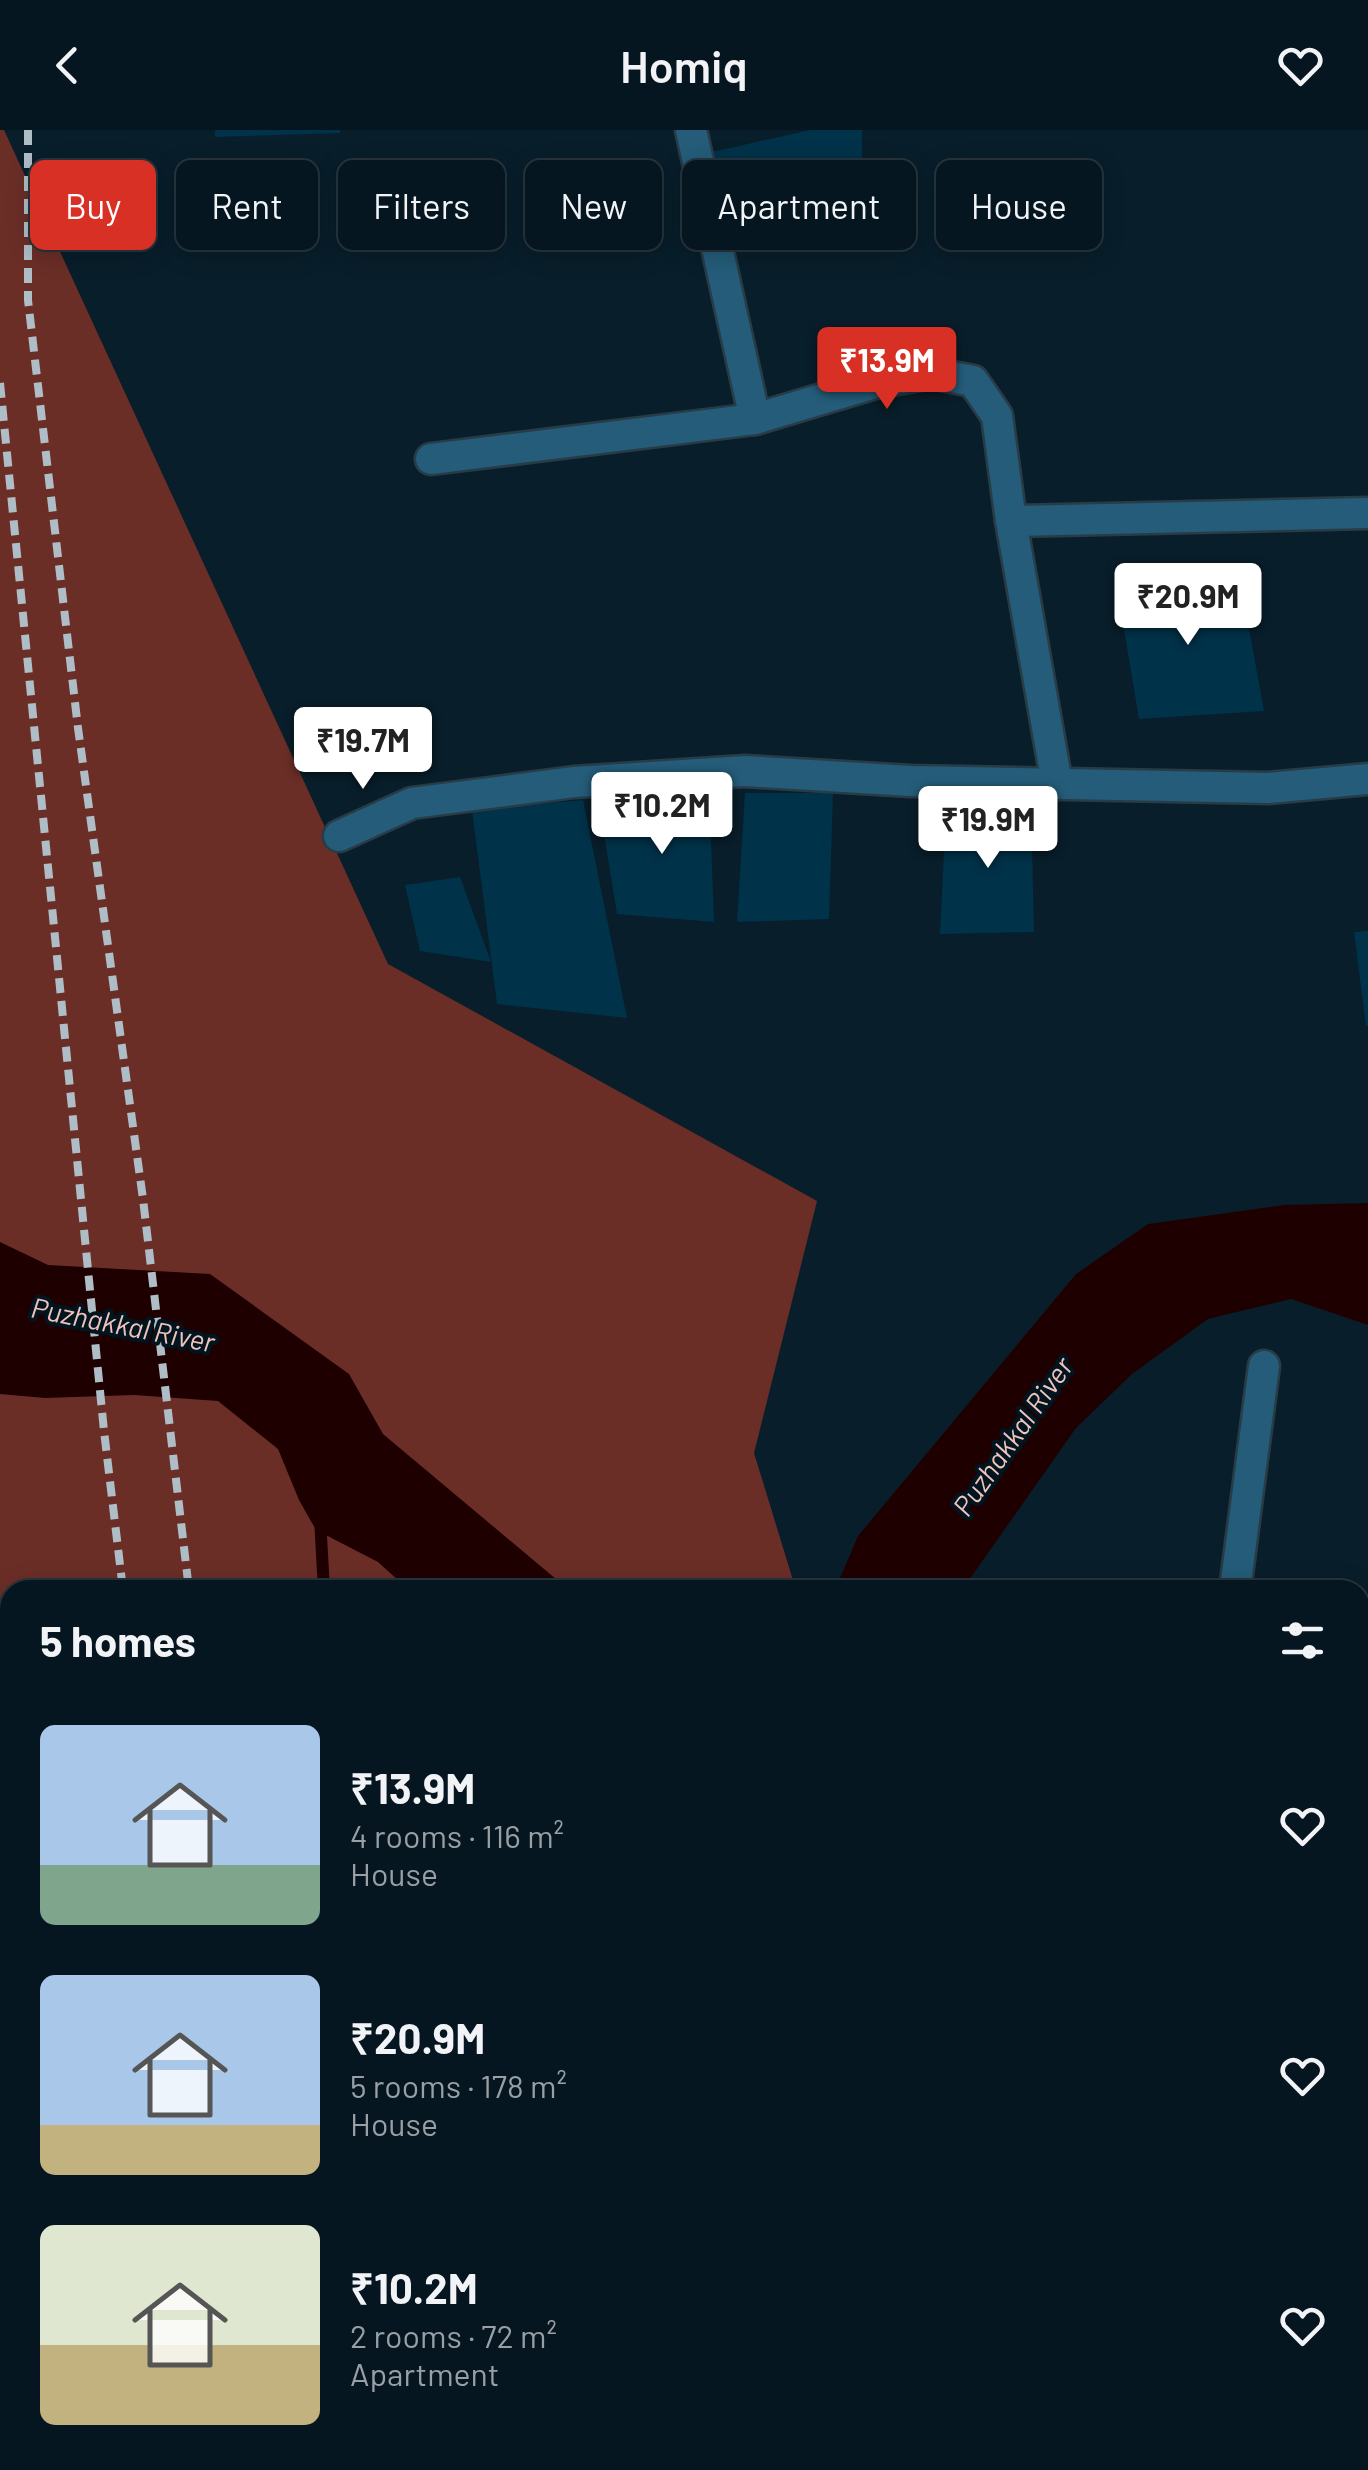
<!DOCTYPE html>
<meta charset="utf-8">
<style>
:root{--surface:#061620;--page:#14232d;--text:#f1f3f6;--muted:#989fa5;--line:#27353e;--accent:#d93025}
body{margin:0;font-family:Barlow,sans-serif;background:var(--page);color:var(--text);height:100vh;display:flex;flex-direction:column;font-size:38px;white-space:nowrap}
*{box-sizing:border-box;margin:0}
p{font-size:32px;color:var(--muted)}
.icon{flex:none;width:55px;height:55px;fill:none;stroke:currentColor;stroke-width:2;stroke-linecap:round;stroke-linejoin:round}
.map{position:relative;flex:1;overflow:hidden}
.sheet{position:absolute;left:0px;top:1450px;width:1370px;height:890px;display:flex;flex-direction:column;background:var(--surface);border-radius:30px 30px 0 0;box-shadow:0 5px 25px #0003,0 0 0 2px var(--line)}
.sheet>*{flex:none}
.hud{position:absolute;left:30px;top:30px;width:1310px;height:90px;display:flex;gap:20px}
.price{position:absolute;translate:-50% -85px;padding:0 22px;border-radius:10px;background:#fff;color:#222;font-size:32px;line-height:65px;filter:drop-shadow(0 2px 5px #0008)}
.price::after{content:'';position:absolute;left:50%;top:60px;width:30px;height:22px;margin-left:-15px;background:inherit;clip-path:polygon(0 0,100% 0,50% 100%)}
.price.active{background:var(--accent);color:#fff}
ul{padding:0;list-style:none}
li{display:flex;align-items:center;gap:30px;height:250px;padding:0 40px}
li span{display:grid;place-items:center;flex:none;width:280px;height:200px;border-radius:15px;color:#555}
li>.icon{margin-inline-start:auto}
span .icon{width:120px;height:120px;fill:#fffc;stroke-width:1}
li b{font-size:42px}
h2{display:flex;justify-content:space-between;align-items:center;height:120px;padding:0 40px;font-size:42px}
.tag{padding:0 35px;border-radius:15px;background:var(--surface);box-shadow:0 5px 25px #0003,0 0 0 2px var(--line);font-size:35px;line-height:90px}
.tag.active{background:var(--accent);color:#fff}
header{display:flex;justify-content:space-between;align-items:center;height:130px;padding:0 40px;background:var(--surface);font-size:45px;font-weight:600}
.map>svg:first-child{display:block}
.green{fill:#6a2e27}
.water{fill:#1f0000}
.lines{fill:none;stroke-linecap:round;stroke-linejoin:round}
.stream{stroke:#1f0000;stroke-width:12}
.building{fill:#003249}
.street-casing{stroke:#273c47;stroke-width:35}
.street{stroke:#245c79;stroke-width:30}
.rail{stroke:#aebdc6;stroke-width:8;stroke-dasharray:15 8;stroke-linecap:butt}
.labels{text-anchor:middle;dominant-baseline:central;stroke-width:8;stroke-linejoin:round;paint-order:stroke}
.water-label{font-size:28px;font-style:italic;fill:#f0c2ba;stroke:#011520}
</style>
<header><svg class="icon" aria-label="back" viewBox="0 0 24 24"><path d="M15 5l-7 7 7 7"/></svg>Homiq<svg class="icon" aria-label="heart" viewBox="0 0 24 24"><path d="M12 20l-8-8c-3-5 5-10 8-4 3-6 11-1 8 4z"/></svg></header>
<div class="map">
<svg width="1368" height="2340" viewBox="0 0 1368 2340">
<rect width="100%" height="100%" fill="#081e2a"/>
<polygon class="green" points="0,0 4,0 388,834 817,1071 754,1323 796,1460 10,1460 10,2330 1360,2330 1360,2099 1368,2147 1368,2340 0,2340"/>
<g class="water">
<polygon points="1368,1073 1368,1195 1291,1169 1208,1189 1132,1244 1076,1298 962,1460 835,1460 858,1406 1076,1144 1148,1094 1285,1075"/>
<polygon points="0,1112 48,1135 210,1144 349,1244 383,1304 569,1460 409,1460 378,1432 316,1400 299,1370 278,1319 218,1271 134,1265 45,1268 0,1264"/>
</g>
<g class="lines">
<g class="stream">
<polyline points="320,1388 324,1460"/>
<polyline points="415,2340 415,2330"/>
</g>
</g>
<g class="building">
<polygon points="215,0 340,0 340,3 215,7"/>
<polygon points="810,0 862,0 862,69 752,116 712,22"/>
<polygon points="1114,440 1242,460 1264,581 1139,589"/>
<polygon points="709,658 714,792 617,784 600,680"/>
<polygon points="745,663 833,663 829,789 737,792"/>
<polygon points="583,670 627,888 497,874 472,680"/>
<polygon points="1031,673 1034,802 940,804 946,681"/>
<polygon points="460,747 491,832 420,821 405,755"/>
<polygon points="1368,801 1368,896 1366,896 1354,802"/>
</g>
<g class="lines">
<defs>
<g id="street">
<polyline points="691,0 755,289"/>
<polyline points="431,329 755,289 875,253 931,243 973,251 997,286 1011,391 1057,654"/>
<polyline points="1011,391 1368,383"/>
<polyline points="339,706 412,673 574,652 745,641 910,651 1268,658 1368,649"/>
<polyline points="1235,1460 1264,1236"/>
<polyline points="1360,1803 1368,1805"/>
<polyline points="1360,1867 1368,1827"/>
<polyline points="1360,2296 1368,2294"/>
<polyline points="615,2330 616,2340"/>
</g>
</defs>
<use href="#street" class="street-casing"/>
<use href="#street" class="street"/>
<g class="rail">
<polyline points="28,0 28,170 78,598 143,1069 189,1460"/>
<polyline points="0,253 104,1301 123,1460"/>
<polyline points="225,2330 226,2340"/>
<polyline points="291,2330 292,2340"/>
</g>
</g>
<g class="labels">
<g class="water-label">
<text transform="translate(123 1194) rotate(11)">Puzhakkal River</text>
<text transform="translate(1012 1306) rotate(-55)">Puzhakkal River</text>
</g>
</g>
</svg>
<b class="price active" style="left:887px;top:282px">₹13.9M</b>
<b class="price" style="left:1188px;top:518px">₹20.9M</b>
<b class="price" style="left:363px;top:662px">₹19.7M</b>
<b class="price" style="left:662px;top:727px">₹10.2M</b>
<b class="price" style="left:988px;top:741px">₹19.9M</b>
<div class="hud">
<a class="tag active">Buy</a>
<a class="tag">Rent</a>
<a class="tag">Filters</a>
<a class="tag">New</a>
<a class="tag">Apartment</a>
<a class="tag">House</a>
</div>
<section class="sheet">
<h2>5 homes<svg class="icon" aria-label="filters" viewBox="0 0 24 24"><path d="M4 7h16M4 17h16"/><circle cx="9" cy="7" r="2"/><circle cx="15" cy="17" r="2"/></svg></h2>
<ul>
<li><span style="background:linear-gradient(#a9c7e8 70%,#7fa58c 0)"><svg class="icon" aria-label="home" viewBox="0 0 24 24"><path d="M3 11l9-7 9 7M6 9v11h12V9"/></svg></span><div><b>₹13.9M</b><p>4 rooms · 116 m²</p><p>House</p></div><svg class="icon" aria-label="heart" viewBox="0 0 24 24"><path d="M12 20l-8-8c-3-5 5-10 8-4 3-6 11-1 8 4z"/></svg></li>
<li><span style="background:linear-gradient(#a9c7e8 75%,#c2b280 0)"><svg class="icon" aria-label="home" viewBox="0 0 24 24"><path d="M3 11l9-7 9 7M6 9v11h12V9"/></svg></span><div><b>₹20.9M</b><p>5 rooms · 178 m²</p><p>House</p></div><svg class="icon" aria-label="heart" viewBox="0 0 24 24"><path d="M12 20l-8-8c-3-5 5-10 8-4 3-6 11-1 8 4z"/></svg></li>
<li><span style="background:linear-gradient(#dfe7d0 60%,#c2b280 0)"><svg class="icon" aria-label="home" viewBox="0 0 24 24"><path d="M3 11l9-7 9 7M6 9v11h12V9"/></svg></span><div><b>₹10.2M</b><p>2 rooms · 72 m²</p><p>Apartment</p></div><svg class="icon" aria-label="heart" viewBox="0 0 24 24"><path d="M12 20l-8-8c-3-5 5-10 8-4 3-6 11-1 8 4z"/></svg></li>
</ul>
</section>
</div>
